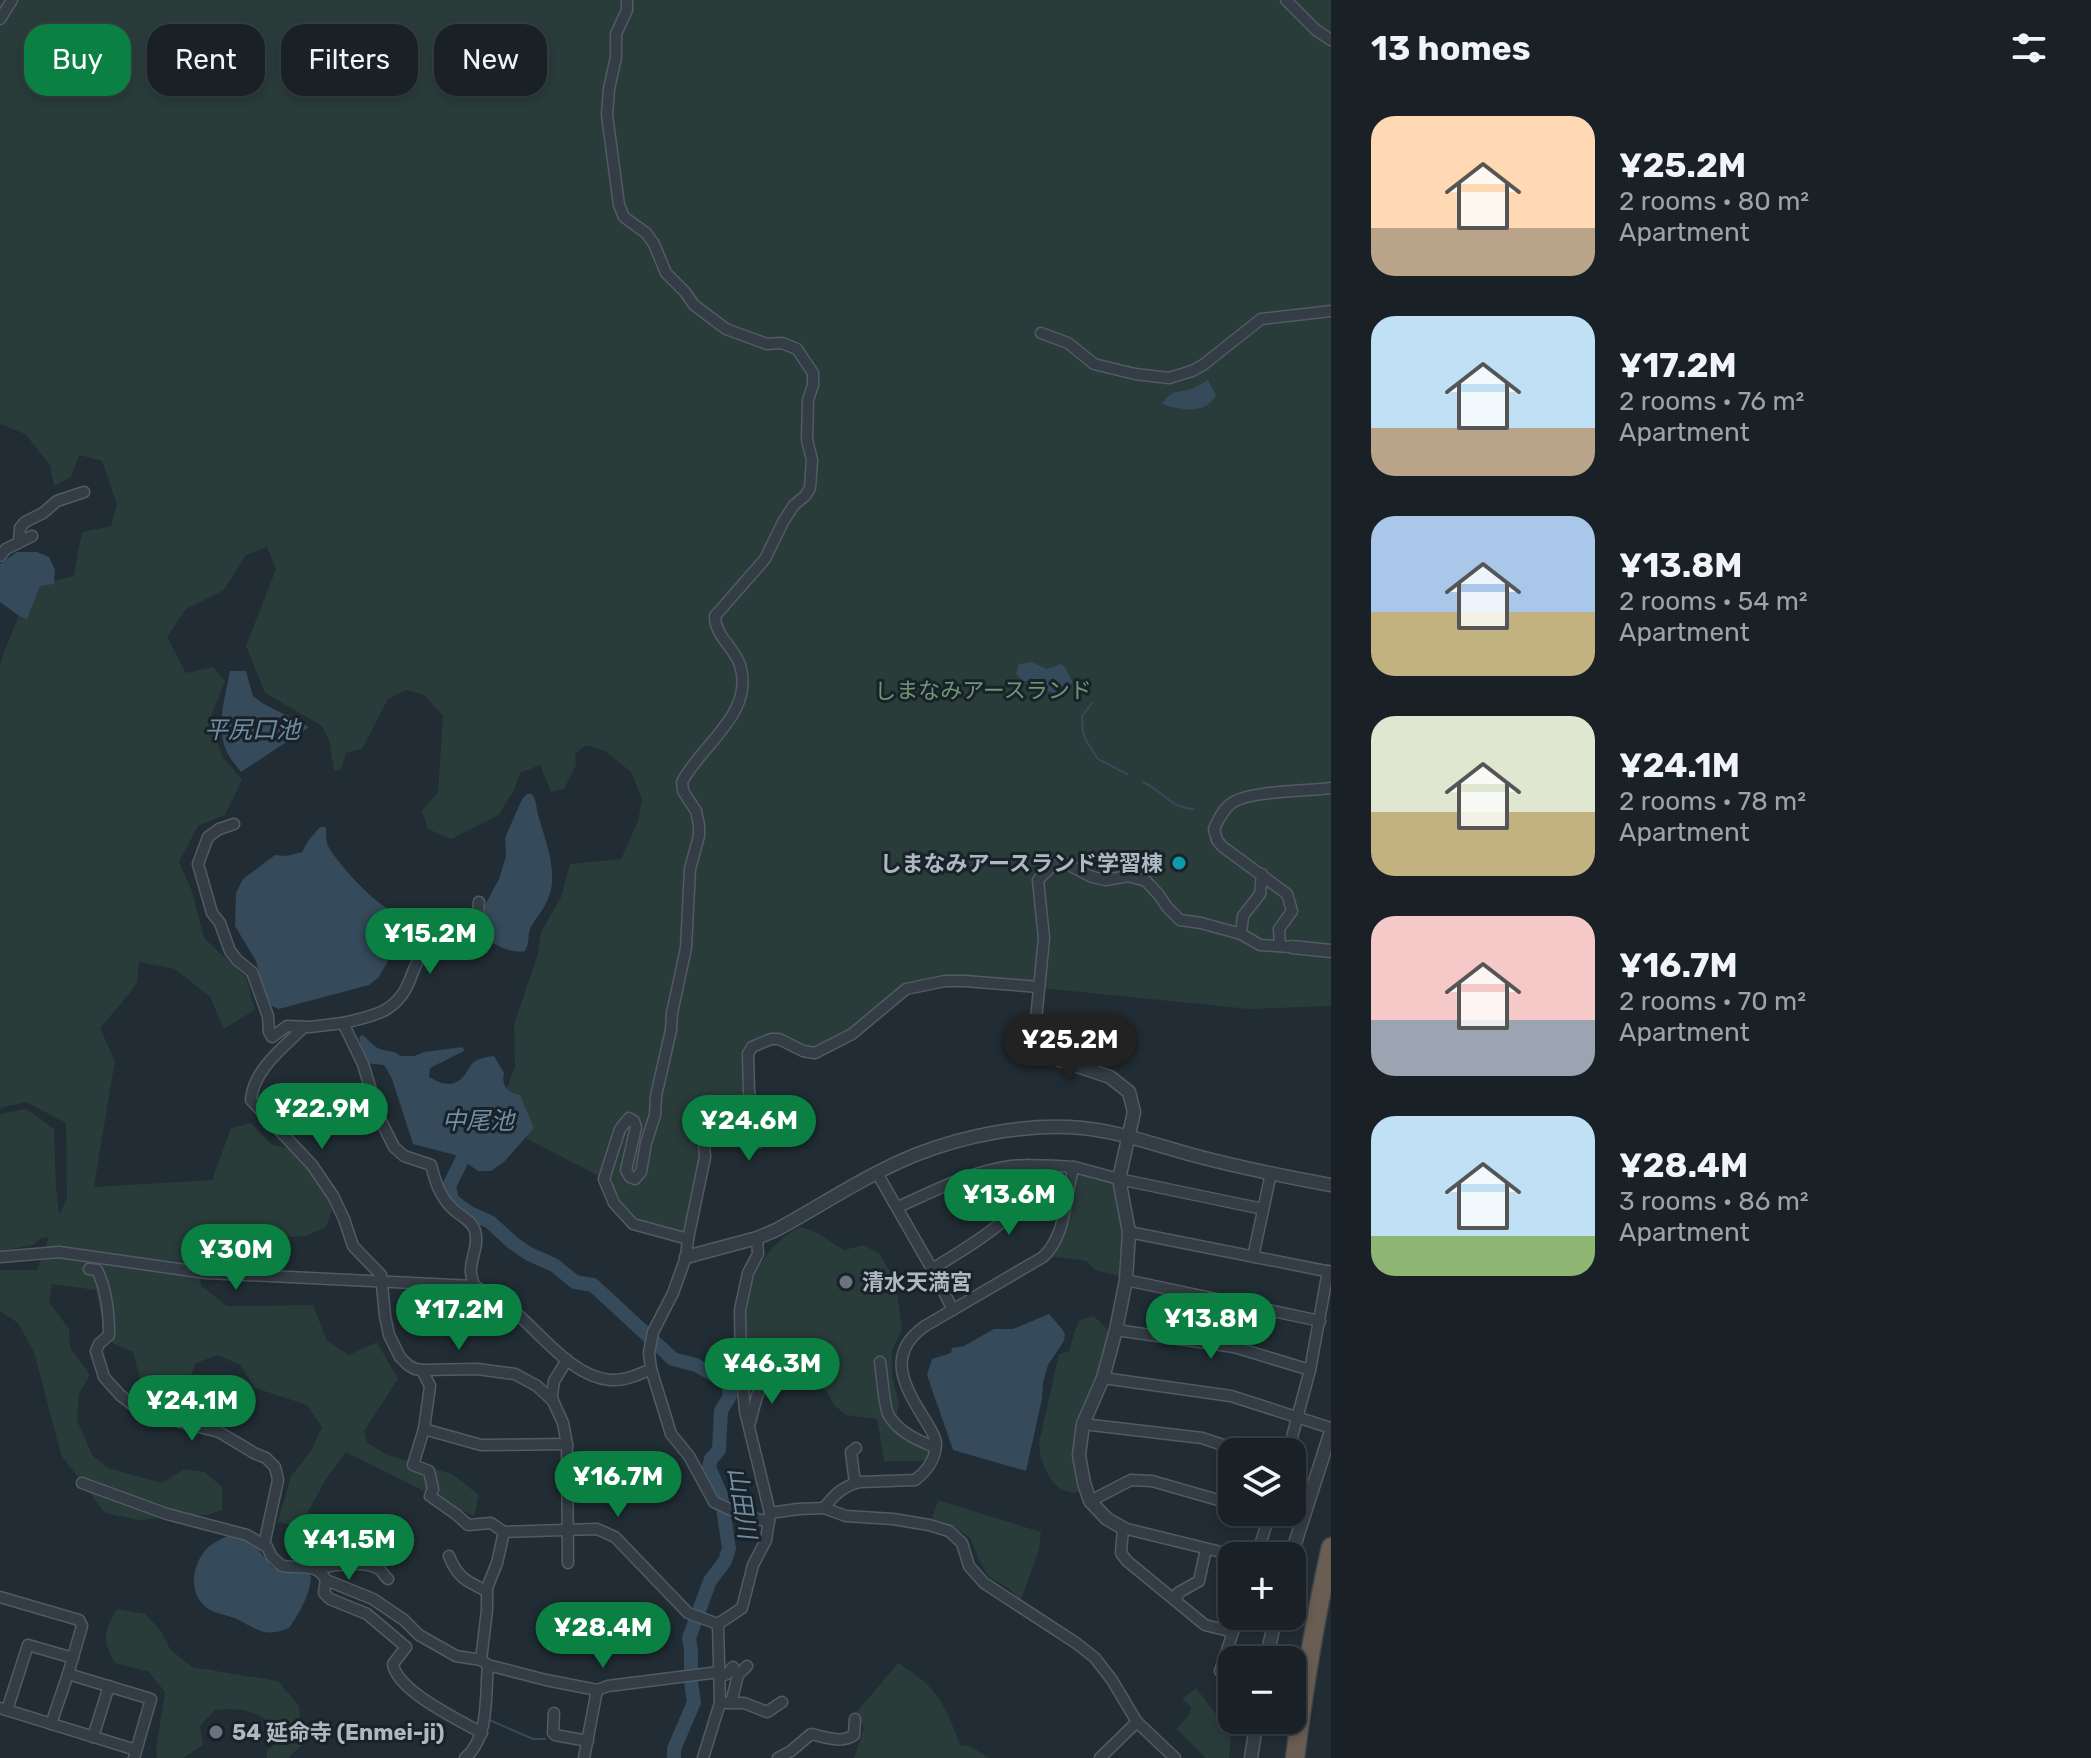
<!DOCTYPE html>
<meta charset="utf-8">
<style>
:root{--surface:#192127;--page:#22292f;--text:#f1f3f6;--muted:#9fa3a7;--line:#373e44;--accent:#0b8043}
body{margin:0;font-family:Rubik,"Noto Sans JP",sans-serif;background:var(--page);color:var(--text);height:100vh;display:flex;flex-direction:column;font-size:30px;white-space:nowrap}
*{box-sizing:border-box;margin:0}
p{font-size:26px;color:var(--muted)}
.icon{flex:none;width:44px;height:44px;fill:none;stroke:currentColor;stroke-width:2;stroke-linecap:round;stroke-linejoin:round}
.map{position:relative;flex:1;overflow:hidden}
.side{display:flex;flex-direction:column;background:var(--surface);width:760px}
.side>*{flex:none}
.banner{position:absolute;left:24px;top:24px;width:760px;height:72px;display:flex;gap:16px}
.tools{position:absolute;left:1218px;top:1438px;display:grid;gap:16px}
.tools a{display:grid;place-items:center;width:88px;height:88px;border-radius:16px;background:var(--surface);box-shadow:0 4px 12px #0003,0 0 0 2px var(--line);font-size:40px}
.price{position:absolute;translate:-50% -68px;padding:0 18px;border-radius:28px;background:var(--accent);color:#fff;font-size:26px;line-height:52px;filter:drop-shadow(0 2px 4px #0008)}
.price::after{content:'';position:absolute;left:50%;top:48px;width:24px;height:18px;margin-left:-12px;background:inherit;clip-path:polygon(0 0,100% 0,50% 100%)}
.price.selected{background:#222;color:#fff}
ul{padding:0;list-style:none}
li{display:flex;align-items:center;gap:24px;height:200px;padding:0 40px}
li span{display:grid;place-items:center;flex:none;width:224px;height:160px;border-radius:24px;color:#555}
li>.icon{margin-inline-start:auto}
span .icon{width:96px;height:96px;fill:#fffc;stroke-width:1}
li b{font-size:34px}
h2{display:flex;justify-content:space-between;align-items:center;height:96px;padding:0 40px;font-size:34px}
.pill{padding:0 28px;border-radius:24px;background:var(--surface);box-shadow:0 4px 12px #0003,0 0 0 2px var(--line);font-size:28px;line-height:72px}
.pill.selected{background:var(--accent);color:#fff}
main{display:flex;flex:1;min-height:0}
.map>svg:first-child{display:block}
.green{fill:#293c39}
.water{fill:#354a5a}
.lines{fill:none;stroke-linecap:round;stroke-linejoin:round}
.stream{stroke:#354a5a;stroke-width:2}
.river{stroke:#354a5a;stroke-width:14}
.minor-casing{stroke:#515b63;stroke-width:13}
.tertiary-casing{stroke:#515b63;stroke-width:15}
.motorway-casing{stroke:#3e484f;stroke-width:21}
.minor{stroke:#343d45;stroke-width:10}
.tertiary{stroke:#343d45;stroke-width:12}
.motorway{stroke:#6a5d51;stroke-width:18}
.culture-dot{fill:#0f9aa8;stroke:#192229;stroke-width:3}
.worship-dot{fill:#6b7280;stroke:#192229;stroke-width:3}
.labels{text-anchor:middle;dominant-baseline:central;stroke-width:6;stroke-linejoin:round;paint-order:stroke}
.park-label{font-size:22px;fill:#709672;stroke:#192229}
.poi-label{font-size:22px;font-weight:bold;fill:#aeb8c2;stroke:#192229;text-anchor:start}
.water-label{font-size:24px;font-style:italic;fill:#708ea4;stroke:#192229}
</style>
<main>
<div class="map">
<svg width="1331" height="1758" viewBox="0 0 1331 1758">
<rect width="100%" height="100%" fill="#212c34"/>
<g class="green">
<polygon points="0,0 1331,0 1331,1006 1249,1009 981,982 906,989 843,1039 815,1053 779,1039 753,1047 749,1073 759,1131 749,1146 735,1131 712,1130 688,1239 633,1224 605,1179 527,1139 527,1128 501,1104 515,1066 514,1024 538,954 541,932 561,897 570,864 621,859 638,821 642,799 631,772 605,751 586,745 575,754 576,765 564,789 551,792 540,765 520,773 515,788 499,815 451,839 428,829 422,811 438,792 443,716 424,695 406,690 388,699 362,749 346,753 341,770 334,771 329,740 322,726 265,693 246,646 276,569 267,547 246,555 224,590 186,609 167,637 186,673 213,667 225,681 210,719 222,756 242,780 225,815 198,826 179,862 192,891 204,938 246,977 255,1010 224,1029 210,997 175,969 139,962 137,982 129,994 100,1028 115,1061 94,1187 212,1180 231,1128 251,1123 271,1144 297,1151 315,1175 332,1210 326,1227 306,1236 240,1239 208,1229 189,1243 198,1261 201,1286 227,1306 313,1305 327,1341 349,1355 377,1342 398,1379 364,1431 367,1443 388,1455 452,1474 479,1495 474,1516 346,1452 326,1479 300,1526 278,1522 291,1476 311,1451 322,1427 307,1405 255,1388 240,1365 218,1355 196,1363 186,1389 185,1417 146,1403 133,1352 106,1340 96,1290 52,1284 49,1302 69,1329 70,1347 90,1375 79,1394 77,1420 92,1455 108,1468 162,1483 184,1469 205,1472 222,1487 222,1510 207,1515 139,1520 105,1513 61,1455 34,1352 18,1323 0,1311 0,1270 37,1270 49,1237 41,1238 33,1245 0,1251 0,1114 26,1109 54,1129 56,1186 59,1214 67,1199 66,1123 26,1102 0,1108 0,668 2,657 31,586 74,576 82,532 111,526 117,505 102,461 79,455 71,477 54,486 50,465 25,434 0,424"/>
<path d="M1078,1175L1117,1181L1126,1232L1124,1277L1097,1271L1086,1261L1056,1257L1049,1258C1058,1242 1066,1226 1071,1208C1074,1196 1073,1185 1078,1175Z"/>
<path d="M800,1227L812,1230L844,1250L863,1245L880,1254L890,1272L898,1298L902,1329L892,1351V1376L899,1403L894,1430L929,1451L928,1461H884L877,1419L846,1415L834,1405L827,1392L813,1378H785L768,1372L756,1376L751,1401L745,1400C745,1386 747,1371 747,1356C747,1340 744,1323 746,1306C750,1273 770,1242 800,1227Z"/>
<path d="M1094,1316L1111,1333L1096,1381L1080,1422L1083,1492C1076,1493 1069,1493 1063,1490C1049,1484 1039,1458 1039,1443L1059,1354L1069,1351L1075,1330L1080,1320Z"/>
<polygon points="938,1500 1041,1532 1039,1550 1021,1600 1008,1588 989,1577 979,1560 970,1538 953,1526 932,1519"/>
<path d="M117,1609L145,1614L161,1631L170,1649L192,1667L278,1681L299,1706L302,1733L301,1746L288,1758H267V1750L274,1745L280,1735C263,1711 244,1707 215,1710L200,1726L203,1745L183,1758H157L156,1749L165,1692L149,1672L115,1663C102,1639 103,1633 117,1609Z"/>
<path d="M898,1663C937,1687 945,1703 960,1745L970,1746L989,1758H854L864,1728L856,1713Z"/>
<polygon points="1196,1688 1231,1734 1229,1758 1206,1758 1177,1729 1190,1713 1191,1707 1182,1699"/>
</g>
<g class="water">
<path d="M1208,380L1216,395C1207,415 1179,410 1162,404C1172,389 1175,394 1190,389C1196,387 1202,383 1208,380Z"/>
<polygon points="17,552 37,552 49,557 55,570 54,584 40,586 27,619 19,616 0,602 0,564"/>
<polygon points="1032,662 1047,669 1061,664 1066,669 1073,683 1054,693 1047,691 1039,681 1022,681 1016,673 1019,664"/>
<path d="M230,671H246L253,696L262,703L309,727L241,772C236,765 229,758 226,750C216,725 225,697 230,671Z"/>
<path d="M527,794H532C537,801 536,809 539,818C546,842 559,875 548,899C544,909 536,918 531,927C527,935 530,943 525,951C511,954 490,944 482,933L485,905L499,879L506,856L505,838L522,799Z"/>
<path d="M320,827H326C326,834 326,841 328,846C338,864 376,906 395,912C414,917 445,910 464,909L470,912L469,925L466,929C447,924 422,926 404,932L379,977L369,985L279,1009L272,1006L264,992L256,961L235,926L236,893L243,879L275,855L286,856L302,852L308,841Z"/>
<path d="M363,1035C369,1041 375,1048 383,1050C391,1052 394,1050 400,1056H414L424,1052L463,1047L464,1051L430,1068L429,1077C439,1083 451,1088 461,1079C467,1074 468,1067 474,1062C479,1058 487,1057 494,1056L504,1073C501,1086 508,1093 520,1095L534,1128L504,1162L491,1171H478L455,1155L413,1144L392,1079L384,1065L364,1063L359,1037Z"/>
<polygon points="1049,1314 1063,1330 1065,1335 1064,1341 1048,1365 1043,1383 1042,1399 1026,1471 953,1450 927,1375 932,1359 951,1353 952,1348 964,1346 994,1329 1013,1329"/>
<path d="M230,1535L246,1539L254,1544L271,1566L279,1571H306L311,1576C311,1593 299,1614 289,1628C265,1638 258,1630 237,1619C228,1615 215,1614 207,1608C189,1594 191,1569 204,1552C211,1543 221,1539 230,1535Z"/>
</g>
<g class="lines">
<g class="stream">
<polyline points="1092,703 1082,716 1083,733 1087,742 1098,759 1127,774"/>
<path d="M1143,782C1164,792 1170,808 1194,809"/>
<polyline points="487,1719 533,1739 545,1739"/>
</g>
<polyline class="river" points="462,1160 449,1186 452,1200 468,1212 490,1222 513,1243 529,1254 554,1265 575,1282 593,1285 673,1359 696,1365 728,1383 730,1396 721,1411 719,1450 711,1459 709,1467 721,1495 729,1548 725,1561 710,1581 689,1638 691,1650 691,1682 694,1702 674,1749 674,1758"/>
<defs>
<g id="minor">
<path d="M627,0V10L616,34V57L609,89L607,115L619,205L624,217L646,233L654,244L666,273L685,292L694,305L726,329L767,344L782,343L797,349L813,373V385L808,400L807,440L812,460L810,488L805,496L794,505L783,522L765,559L715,616C715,636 734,647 740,665C755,713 702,744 682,782L683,791L696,811L699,825V836L690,869L686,948L672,1013L671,1030L656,1096L655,1115L646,1143L641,1172L635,1179L630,1177L626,1170L636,1127L634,1121L629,1118L620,1129L604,1179L614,1203L633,1224L688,1239"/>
<polyline points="1286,0 1316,30 1331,40"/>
<polyline points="0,19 12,0"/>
<polyline points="1041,333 1068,343 1094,364 1135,374 1169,378 1192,371 1203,365 1261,319 1331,311"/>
<polyline points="19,542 20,528 25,522 43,513 57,501 84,492"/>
<polyline points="0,556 6,549 32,536"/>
<path d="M234,824L219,829L208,837L198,864L212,913L220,923L230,951L237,960L252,972L268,1016L269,1032L272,1037L287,1026L310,1027L343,1023L363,1064L379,1117L394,1147L404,1156L431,1165C435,1181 440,1197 453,1209C461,1217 472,1220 475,1231C479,1244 472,1255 471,1268C470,1273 473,1281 474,1286"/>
<polyline points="1241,934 1243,916 1260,894 1262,874"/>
<path d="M1280,946L1279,929L1292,911L1287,894L1223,847L1217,840L1214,829C1218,820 1223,809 1232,803C1248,791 1308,791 1331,788"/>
<path d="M343,1023C373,1016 396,1013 409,982C413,972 416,961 423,954C438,938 470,950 476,927C478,919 478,910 479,902"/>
<path d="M304,1027C284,1047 253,1070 251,1100L312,1165L333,1196L344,1219L353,1246L381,1275L385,1316L389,1335L400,1357L408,1365L415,1369L422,1370L477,1369L515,1374L537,1386L553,1401"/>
<polyline points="1035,1030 1044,938 1038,880 1052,866 1067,864 1092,877 1106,880 1128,876 1146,881 1159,895 1167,907 1180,920 1201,923 1241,934 1260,945 1292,947"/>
<polyline points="877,1173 932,1269 953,1310"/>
<path d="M898,1207C934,1191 972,1171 1011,1166C1032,1164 1053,1166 1074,1167"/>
<polyline points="1129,1232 1331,1272"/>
<path d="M0,1257L59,1252L206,1273L474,1286C489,1294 503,1302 516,1313C542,1335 573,1377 610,1380C624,1381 638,1375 651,1369"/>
<polyline points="1253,1257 1271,1173"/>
<path d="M89,1269L97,1270C107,1290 109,1312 109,1335L99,1344L96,1351L104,1377L120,1395L142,1412L219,1432L254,1453L266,1458L275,1467L278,1480L264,1545"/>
<path d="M932,1269C952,1257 1011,1222 1019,1203C1025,1192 1026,1177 1028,1165"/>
<polyline points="1126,1280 1320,1321"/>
<polyline points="1116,1330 1234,1347 1310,1370"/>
<polyline points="567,1360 554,1381 552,1395 553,1401 563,1423 567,1444 568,1563"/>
<path d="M880,1362C882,1374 884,1405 888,1414C897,1431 918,1441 935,1447"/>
<polyline points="422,1370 430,1386 424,1429 481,1445 567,1444"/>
<polyline points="1103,1378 1231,1396 1331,1428"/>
<polyline points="750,1422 757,1396 765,1377"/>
<polyline points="1083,1424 1202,1438 1244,1452"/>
<polyline points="424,1429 413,1465 429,1471 433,1489 430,1496 457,1515 468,1525 491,1523 504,1532 497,1563 487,1588 487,1610 481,1660"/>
<polyline points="1288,1452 1310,1370 1328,1271"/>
<path d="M82,1483L167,1514L247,1535L267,1547L272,1557L282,1566C299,1569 317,1562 326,1580L373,1599L404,1620L419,1635L456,1656L481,1660L488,1665L546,1680L597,1690L608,1686L719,1672"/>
<polyline points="855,1483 851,1452 856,1448"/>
<polyline points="1090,1501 1131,1480 1152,1481 1232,1504"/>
<path d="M824,1508C834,1495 843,1486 860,1482L915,1480C927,1471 936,1458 936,1443C935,1435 929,1427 925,1420C904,1386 885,1354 925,1326L1043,1257C1068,1233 1063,1198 1074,1167L1119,1179L1263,1209"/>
<polyline points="1255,1512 1268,1517"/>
<polyline points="770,1513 798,1509 824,1508 846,1516 893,1519 929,1525 949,1531 962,1543 969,1566 984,1583 1076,1643 1095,1658 1112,1680 1137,1722 1175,1758"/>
<path d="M769,1522L742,1515L714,1502L689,1456L671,1434L651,1369L649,1353L653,1332L673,1293L686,1257L688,1239L705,1157L704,1142L712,1130C733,1125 734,1132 749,1146L757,1143L759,1131L751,1104L749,1091L748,1054L752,1047L771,1039H779L803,1051L815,1053L852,1034L906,989L945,981H965L1039,987"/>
<polyline points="504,1532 597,1529 615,1537 688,1613 718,1624"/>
<path d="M449,1556C457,1577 467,1582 487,1591"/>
<polyline points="1237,1556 1123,1528 1121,1553 1127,1561 1205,1625 1233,1632 1238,1616"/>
<polyline points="1257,1556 1270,1512"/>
<path d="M317,1569C333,1565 364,1560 379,1569C380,1569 387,1579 388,1579"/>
<path d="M326,1580L324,1593L330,1599L367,1614L406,1647L393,1664C397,1691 459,1720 482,1733"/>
<polyline points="0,1597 79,1620 82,1626 68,1674 151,1699 134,1758"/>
<polyline points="1176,1601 1178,1593 1199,1581 1206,1549"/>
<polyline points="1220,1671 1233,1632"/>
<polyline points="719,1677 727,1674 733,1667"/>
<polyline points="720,1703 744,1703 767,1712 782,1702"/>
<polyline points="731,1703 738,1675 747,1666"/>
<polyline points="0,1708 136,1750"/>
<polyline points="7,1710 28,1645 73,1658"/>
<polyline points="554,1713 553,1733 555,1735 588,1741"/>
<polyline points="51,1724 68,1674"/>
<polyline points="93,1737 109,1686"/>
<path d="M465,1758C490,1737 485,1695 488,1665"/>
<polyline points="584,1758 597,1690"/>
<polyline points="703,1758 720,1703 718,1624 742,1608 753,1565 766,1540 770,1513 745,1411 741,1367 740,1310 748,1273 758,1254 757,1238"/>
<path d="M778,1758L791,1751L811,1734C825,1737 842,1744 854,1735L855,1719"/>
<polyline points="1100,1758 1137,1722"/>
</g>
<g id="tertiary">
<polyline points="1292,947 1331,951"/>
<polyline points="1035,1030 1037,1047 1053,1058 1110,1077 1129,1092 1134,1112 1119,1179 1129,1232 1126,1280 1116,1330 1103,1378 1083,1424 1079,1455 1084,1483 1090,1501 1107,1519 1123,1528"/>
<path d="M686,1257L757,1238L776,1230C822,1205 866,1175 915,1155C966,1135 1027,1123 1082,1128C1123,1132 1161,1147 1200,1157C1243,1168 1287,1177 1331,1185"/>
<polyline points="1291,1556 1331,1431"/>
<polyline points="1266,1660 1276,1616"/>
<polyline points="1251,1758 1257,1720"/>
</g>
<path id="motorway" d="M1295,1758C1304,1687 1315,1617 1331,1547"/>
</defs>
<use href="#minor" class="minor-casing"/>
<use href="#tertiary" class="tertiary-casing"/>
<use href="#motorway" class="motorway-casing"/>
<use href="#minor" class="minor"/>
<use href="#tertiary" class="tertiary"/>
<use href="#motorway" class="motorway"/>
</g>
<circle class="culture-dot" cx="1179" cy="863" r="8"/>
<g class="worship-dot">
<circle cx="846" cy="1282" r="8"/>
<circle cx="216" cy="1732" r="8"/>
</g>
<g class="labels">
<g class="park-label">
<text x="983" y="690">しまなみアースランド</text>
</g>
<g class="poi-label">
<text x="1163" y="863" text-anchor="end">しまなみアースランド学習棟</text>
<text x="862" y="1282">清水天満宮</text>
<text x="232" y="1732">54 延命寺 (Enmei-ji)</text>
</g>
<g class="water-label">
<text x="252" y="730">平尻口池</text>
<text x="478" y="1121">中尾池</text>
<text transform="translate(742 1503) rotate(81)">山田川</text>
</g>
</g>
</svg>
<div class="tools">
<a><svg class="icon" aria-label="layers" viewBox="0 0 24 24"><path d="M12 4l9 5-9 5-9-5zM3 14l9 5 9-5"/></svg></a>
<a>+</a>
<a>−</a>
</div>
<b class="price" style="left:430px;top:976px">¥15.2M</b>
<b class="price selected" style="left:1070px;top:1082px">¥25.2M</b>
<b class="price" style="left:322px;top:1151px">¥22.9M</b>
<b class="price" style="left:749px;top:1163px">¥24.6M</b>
<b class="price" style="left:1009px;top:1237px">¥13.6M</b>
<b class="price" style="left:236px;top:1292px">¥30M</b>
<b class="price" style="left:459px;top:1352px">¥17.2M</b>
<b class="price" style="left:1211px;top:1361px">¥13.8M</b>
<b class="price" style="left:772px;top:1406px">¥46.3M</b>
<b class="price" style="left:192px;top:1443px">¥24.1M</b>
<b class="price" style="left:618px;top:1519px">¥16.7M</b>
<b class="price" style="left:349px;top:1582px">¥41.5M</b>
<b class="price" style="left:603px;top:1670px">¥28.4M</b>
<div class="banner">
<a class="pill selected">Buy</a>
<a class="pill">Rent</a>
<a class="pill">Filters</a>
<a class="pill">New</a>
</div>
</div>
<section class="side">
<h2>13 homes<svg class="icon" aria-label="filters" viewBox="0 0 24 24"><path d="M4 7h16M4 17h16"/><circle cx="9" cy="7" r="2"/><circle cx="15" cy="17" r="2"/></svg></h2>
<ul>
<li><span style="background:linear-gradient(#ffd9b3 70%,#b9a48a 0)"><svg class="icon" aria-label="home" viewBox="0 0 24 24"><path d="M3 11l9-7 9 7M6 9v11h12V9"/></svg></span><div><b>¥25.2M</b><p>2 rooms · 80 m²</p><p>Apartment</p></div></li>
<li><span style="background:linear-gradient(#bfe0f5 70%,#b9a48a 0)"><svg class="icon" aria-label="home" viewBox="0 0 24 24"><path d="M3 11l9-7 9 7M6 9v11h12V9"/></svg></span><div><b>¥17.2M</b><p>2 rooms · 76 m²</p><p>Apartment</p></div></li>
<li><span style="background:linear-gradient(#a9c7e8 60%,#c2b280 0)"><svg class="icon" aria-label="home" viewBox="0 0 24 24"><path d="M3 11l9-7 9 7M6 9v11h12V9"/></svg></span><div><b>¥13.8M</b><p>2 rooms · 54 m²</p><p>Apartment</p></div></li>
<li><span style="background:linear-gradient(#dfe7d0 60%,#c2b280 0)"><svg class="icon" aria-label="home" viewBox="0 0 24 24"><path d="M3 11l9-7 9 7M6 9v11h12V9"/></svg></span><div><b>¥24.1M</b><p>2 rooms · 78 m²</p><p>Apartment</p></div></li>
<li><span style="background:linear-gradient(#f6c9c9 65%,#9aa5b1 0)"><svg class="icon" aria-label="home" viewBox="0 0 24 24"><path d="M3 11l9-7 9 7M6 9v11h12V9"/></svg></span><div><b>¥16.7M</b><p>2 rooms · 70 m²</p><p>Apartment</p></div></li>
<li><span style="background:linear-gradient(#bfe0f5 75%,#8fb573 0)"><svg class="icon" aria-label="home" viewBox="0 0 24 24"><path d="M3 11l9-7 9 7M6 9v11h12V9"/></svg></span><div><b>¥28.4M</b><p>3 rooms · 86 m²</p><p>Apartment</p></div></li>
</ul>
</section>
</main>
